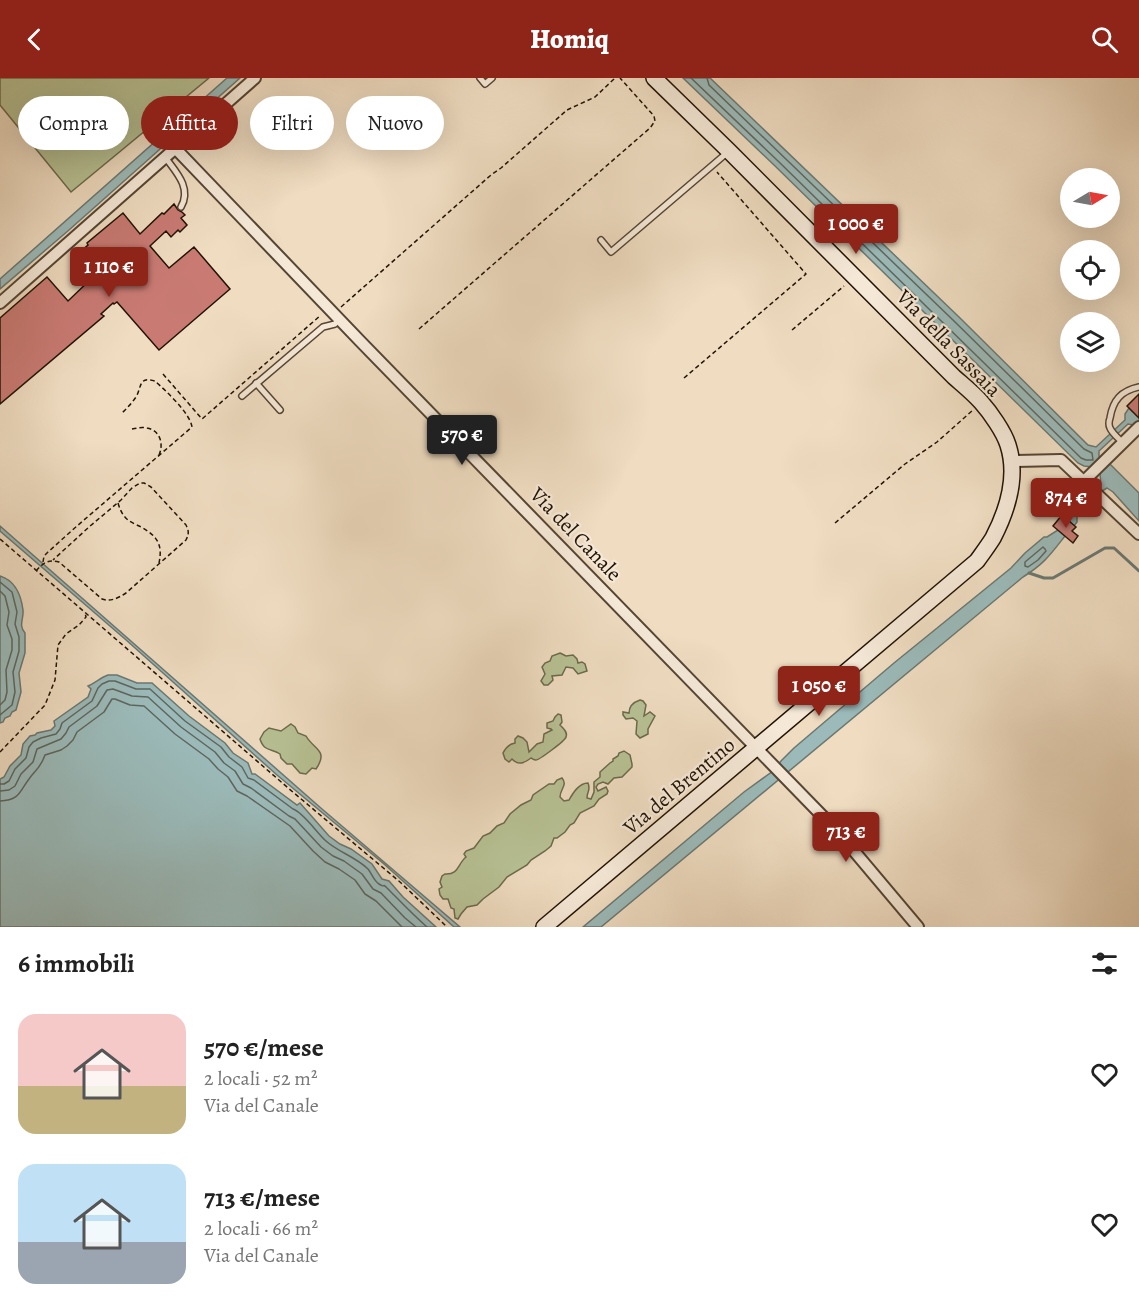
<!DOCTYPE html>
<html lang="it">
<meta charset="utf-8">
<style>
:root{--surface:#fff;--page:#f6f6f6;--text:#222;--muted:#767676;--accent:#8f2418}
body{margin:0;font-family:Alegreya,serif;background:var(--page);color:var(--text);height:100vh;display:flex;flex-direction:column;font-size:22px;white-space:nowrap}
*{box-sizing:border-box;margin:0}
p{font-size:20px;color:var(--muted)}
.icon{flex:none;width:33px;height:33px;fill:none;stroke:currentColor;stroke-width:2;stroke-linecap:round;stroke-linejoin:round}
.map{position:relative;height:849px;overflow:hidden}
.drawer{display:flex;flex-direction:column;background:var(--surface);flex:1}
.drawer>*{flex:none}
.guide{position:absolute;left:18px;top:18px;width:600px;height:54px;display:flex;gap:12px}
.needle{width:39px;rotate:80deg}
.fabs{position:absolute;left:1060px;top:90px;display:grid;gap:12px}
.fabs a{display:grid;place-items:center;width:60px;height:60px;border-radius:50%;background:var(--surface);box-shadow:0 6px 24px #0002;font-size:30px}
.price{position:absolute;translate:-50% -51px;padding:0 14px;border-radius:6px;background:var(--accent);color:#fff;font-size:20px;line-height:39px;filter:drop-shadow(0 2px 3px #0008)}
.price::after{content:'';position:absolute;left:50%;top:36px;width:18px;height:14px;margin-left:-9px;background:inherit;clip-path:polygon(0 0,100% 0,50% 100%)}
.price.selected{background:#222;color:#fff}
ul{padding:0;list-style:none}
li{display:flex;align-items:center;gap:18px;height:150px;padding:0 18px}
li span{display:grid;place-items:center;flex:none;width:168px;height:120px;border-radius:18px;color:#555}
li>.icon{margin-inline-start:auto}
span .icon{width:72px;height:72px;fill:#fffc;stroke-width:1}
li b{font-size:26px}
h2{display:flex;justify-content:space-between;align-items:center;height:72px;padding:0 18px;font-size:26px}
.pill{padding:0 21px;border-radius:27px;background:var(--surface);box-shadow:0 6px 24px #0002;font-size:21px;line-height:54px}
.pill.selected{background:var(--accent);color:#fff}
header{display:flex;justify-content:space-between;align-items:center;height:78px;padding:0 18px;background:var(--accent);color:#fff;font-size:27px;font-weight:800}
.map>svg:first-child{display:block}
.green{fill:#b7c194;stroke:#6c6a4c;stroke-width:1.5}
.water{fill:#9bbab9;stroke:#6b7771;stroke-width:1.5}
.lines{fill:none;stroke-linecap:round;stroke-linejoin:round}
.shore{stroke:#5e665e;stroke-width:1.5}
.stream{stroke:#6b7771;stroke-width:3}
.building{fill:#c87a73;stroke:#221304;stroke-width:1.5}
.lane-casing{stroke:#554533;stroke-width:8}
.street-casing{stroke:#554533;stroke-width:14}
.secondary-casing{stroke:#221304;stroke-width:18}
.path{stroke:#221304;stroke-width:1.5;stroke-dasharray:4.5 3;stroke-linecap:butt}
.lane{stroke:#f5e8d7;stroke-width:5}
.street{stroke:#f5e8d7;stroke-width:10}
.secondary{stroke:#f5e8d7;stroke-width:15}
.labels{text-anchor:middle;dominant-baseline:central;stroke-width:4.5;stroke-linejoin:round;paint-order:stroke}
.street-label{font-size:21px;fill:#221304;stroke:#f5e8d7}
</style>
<header><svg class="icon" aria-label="back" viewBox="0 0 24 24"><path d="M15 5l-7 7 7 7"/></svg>Homiq<svg class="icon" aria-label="search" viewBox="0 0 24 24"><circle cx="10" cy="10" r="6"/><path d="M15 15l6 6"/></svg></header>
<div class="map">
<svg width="1139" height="849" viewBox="0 0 1139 849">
<rect width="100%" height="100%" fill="#efdcc1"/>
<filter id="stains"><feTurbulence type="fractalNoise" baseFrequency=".00333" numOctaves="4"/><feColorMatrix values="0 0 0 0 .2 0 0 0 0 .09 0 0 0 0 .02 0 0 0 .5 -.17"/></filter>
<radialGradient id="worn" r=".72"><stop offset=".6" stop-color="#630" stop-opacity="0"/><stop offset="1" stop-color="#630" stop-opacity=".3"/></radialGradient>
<g class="green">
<polygon points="0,0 209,0 71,114 0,27"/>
<polygon points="560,575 566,578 573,577 577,581 578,585 582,584 585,586 587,593 578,596 573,590 566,589 562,597 552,598 553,602 548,607 544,607 541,603 545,596 542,589 545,585 550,583 552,578"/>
<path d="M640,622L643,623L646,627L644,638L650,634L655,638L648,651V656L640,660L636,656L637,643L633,640L626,641L623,637V634L629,635C629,628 634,624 640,622Z"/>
<path d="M558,636L561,637L562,644L560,647C563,650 568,654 566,659C565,663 539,682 536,682C534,682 533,681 531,680C524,685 519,688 512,681L509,684L505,681L503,675C506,669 509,666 515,665V661L518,658L523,660L527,664L529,674L537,666L543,664L544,656L552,652L551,651L547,650V645L553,643L555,639Z"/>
<path d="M291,646L295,649L298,655L306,658C314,672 329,672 316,691L312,690L306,696L300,695L292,686H287L281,680L280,676C271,670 264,674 260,661L264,654L269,650L281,653Z"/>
<path d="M624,673L630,677L632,686V689L622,699L614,700L608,706L603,704L598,706L596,709L598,713L606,709L608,713L607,716L599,721L594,728L580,735L574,745L570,747L565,754L557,760H554L551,768L545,773L531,782L527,787L507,799L499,809L483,821L477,827L467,829L461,836L458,841L455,840L454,831L451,830L448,821H443L440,817L439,811L442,809L440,804L442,798L445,796C459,797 458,785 466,779L464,776L466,773L474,770L483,758L490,755L497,748L504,745L510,736L521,727L531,722L533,717L549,706H554L557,702L562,700C568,707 560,711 560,719L564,723L569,722C573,715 579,705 588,705C591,712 587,713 587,720L591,721L594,714V704L600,699V694L610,685L613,683V681L618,678L619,675Z"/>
</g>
<g class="water">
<polygon points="227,0 240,0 69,152 0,211 0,201"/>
<path d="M683,0H710L959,239L1088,367L1096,369L1125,342V336L1129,330L1139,340V342L1134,347L1128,346L1099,373V378L1111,387L1139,415V443L1113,414L1107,410C1095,416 1086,429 1077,439V444L1074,448L1066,441L1070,437H1074L1101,407L1100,396L1092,389L1084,388L1078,385L774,87Z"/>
<polygon points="0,448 322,731 460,849 454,849 384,786 277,697 125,561 0,453"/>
<path d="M1058,452L1065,458C1050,477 1044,486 1023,499L601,849H583L744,714L773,693L781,683L794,670L894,585L1011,490L1025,475L1044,459H1047Z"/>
<path d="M0,498C16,503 21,517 23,532C24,541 18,547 25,555V575L19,595L21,614L16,632L12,634L10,638L5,640L3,644L0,645Z"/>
<path d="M108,597H117L137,605H152L189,638L225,665L233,675L248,685L252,696H255L297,727L300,725L329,758L340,766L351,771L372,786L382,801L389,803L403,819L436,849H0V701L4,699L10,688L21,677L23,666L30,658L35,657L37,655L51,652L55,648L54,643L88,619L91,611L88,608C95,605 100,600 108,597Z"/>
</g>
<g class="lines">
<g class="shore">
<polyline points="691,0 778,83 1081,380 1086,382 1093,382 1092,375 1084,371 954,243 709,7 707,0"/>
<polygon points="1043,469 1045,471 1046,473 1038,482 1028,489 1025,488 1025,484"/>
<polyline points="0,504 12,514 17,534 15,546 19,559 19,573 13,594 15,614 12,627 0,637"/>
<polyline points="0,513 5,518 9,534 7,547 12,561 12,572 6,592 7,614 5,622 0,627"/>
<path d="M0,706H4L9,703L15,691L26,680L29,669L33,664L41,660L56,656L60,651L62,645L92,623L98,610L102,606L109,603H115L136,611H150L185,643L221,669L229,679L242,689L248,700L254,702L293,731C303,734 316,754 326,763C338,774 356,779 368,791C372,796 374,803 379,806C387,811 381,804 387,810C400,823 413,837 427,849"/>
<polyline points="0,713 9,712 15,708 21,696 33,684 37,671 61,661 66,655 69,649 97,628 107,612 113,611 132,618 148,619 181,649 215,674 224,685 235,693 243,706 251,710 289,738 295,741 321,769 333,778 344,783 362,796 373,811 381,815 405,840 416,849"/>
<path d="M0,723C20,722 19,714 29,701C36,691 40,691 45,677L61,672L67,668L73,662L77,654L104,634L112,621H115L130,627L144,628L175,656L209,681L218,691L228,699L237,713L247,718L290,748L313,773L325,784L339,791L355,802L365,816L376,823L402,849"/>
</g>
<polyline class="stream" points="1029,495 1044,500 1053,500 1105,470 1114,470 1139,493"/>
</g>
<g class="building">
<polygon points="174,126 178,132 182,134 185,137 181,140 187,147 180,154 178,152 171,159 166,153 150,168 169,190 194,169 230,211 159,272 117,224 114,226 113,225 101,236 104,238 0,326 0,240 47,199 68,223 92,200 74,179 88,167 87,165 123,135 140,156 162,135 164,136"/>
<polygon points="1139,316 1139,340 1127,328"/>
<polygon points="1062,437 1076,449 1072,453 1078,458 1073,465 1053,448"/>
</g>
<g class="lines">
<defs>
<g id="lane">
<polyline points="480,0 485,6 492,0"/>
<path d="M165,79C176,94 192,110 181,129"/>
<polyline points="601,162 611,174 728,74"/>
<polyline points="256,305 280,332"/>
<polyline points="242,318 323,249 335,246 339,241"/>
<path d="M1123,365C1119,361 1112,355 1110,350C1108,346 1109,343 1110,340C1113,322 1121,313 1139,309"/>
</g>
<g id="street">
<polyline points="175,70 360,263 838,754 918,849"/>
<polyline points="0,225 255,0"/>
<polyline points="1011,383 1061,382 1139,456"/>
<polyline points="1084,403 1139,349"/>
</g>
<path id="secondary" d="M544,849L977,483C982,476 988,468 993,460C1007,433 1018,398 1008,367C1004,354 990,334 981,324C973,315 963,307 954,299L729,73L654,0"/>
</defs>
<use href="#lane" class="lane-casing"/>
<use href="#street" class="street-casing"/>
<use href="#secondary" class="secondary-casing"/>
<g class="path">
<polyline points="341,229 491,97 501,90 567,32 595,19 615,0"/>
<polyline points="419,251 650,50 655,43 654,38 620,0"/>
<polyline points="792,252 844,208"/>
<polyline points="163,296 202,341 321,237"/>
<polyline points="684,300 806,196 717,94"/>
<path d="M132,351C137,350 142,349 147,350C160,352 164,366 159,377"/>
<path d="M118,425C120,432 123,438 128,442C132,445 137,447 141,449C157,458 163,466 159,485"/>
<polyline points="835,445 905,386 937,364 973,332"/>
<polyline points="0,461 294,715 400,804 447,849"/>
<path d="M43,484L44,478L48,474L77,448L192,349C190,335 166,313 155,303C138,298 142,309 136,319C132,325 127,330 122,335"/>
<path d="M36,493C43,485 48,481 59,484L102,521C111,524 118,520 126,515L186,462C189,456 189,453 186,447L151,409L144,405H140L132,410L121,422L89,449L53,482"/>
<polyline points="0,674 45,627 55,602 58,567 66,556 79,547 86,539 85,535"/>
</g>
<use href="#lane" class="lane"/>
<use href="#street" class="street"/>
<use href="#secondary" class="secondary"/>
</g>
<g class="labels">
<g class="street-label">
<text transform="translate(949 265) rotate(46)">Via della Sassaia</text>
<text transform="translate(576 456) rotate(46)">Via del Canale</text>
<text transform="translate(679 708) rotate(-40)">Via del Brentino</text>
</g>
</g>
<rect width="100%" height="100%" filter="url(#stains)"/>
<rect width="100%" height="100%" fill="url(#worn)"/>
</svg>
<div class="fabs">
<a><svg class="needle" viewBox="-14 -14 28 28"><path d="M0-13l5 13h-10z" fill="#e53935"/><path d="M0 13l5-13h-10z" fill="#767676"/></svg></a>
<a><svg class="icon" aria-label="locate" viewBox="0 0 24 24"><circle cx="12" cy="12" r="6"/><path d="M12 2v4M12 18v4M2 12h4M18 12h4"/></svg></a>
<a><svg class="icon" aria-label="layers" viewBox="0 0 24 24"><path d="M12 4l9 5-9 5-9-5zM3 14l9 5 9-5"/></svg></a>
</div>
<b class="price" style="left:856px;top:177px">1 000 €</b>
<b class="price" style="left:109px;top:220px">1 110 €</b>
<b class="price selected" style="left:462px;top:388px">570 €</b>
<b class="price" style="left:1066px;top:451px">874 €</b>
<b class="price" style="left:819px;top:639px">1 050 €</b>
<b class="price" style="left:846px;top:785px">713 €</b>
<div class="guide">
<a class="pill">Compra</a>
<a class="pill selected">Affitta</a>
<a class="pill">Filtri</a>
<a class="pill">Nuovo</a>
</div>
</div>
<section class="drawer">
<h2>6 immobili<svg class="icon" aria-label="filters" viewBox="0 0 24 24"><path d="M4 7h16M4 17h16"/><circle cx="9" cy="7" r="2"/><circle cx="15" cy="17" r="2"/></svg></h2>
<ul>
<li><span style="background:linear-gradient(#f6c9c9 60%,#c2b280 0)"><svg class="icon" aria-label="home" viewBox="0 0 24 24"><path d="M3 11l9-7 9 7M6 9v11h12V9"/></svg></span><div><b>570 €/mese</b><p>2 locali · 52 m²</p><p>Via del Canale</p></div><svg class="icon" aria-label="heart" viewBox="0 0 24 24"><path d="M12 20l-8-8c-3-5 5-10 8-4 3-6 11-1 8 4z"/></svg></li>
<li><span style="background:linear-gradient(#bfe0f5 65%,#9aa5b1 0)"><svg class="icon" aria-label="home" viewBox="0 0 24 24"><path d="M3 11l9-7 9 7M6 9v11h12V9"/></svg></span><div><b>713 €/mese</b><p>2 locali · 66 m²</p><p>Via del Canale</p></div><svg class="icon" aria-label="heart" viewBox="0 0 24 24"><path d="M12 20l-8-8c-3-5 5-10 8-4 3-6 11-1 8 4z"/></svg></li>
</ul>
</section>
